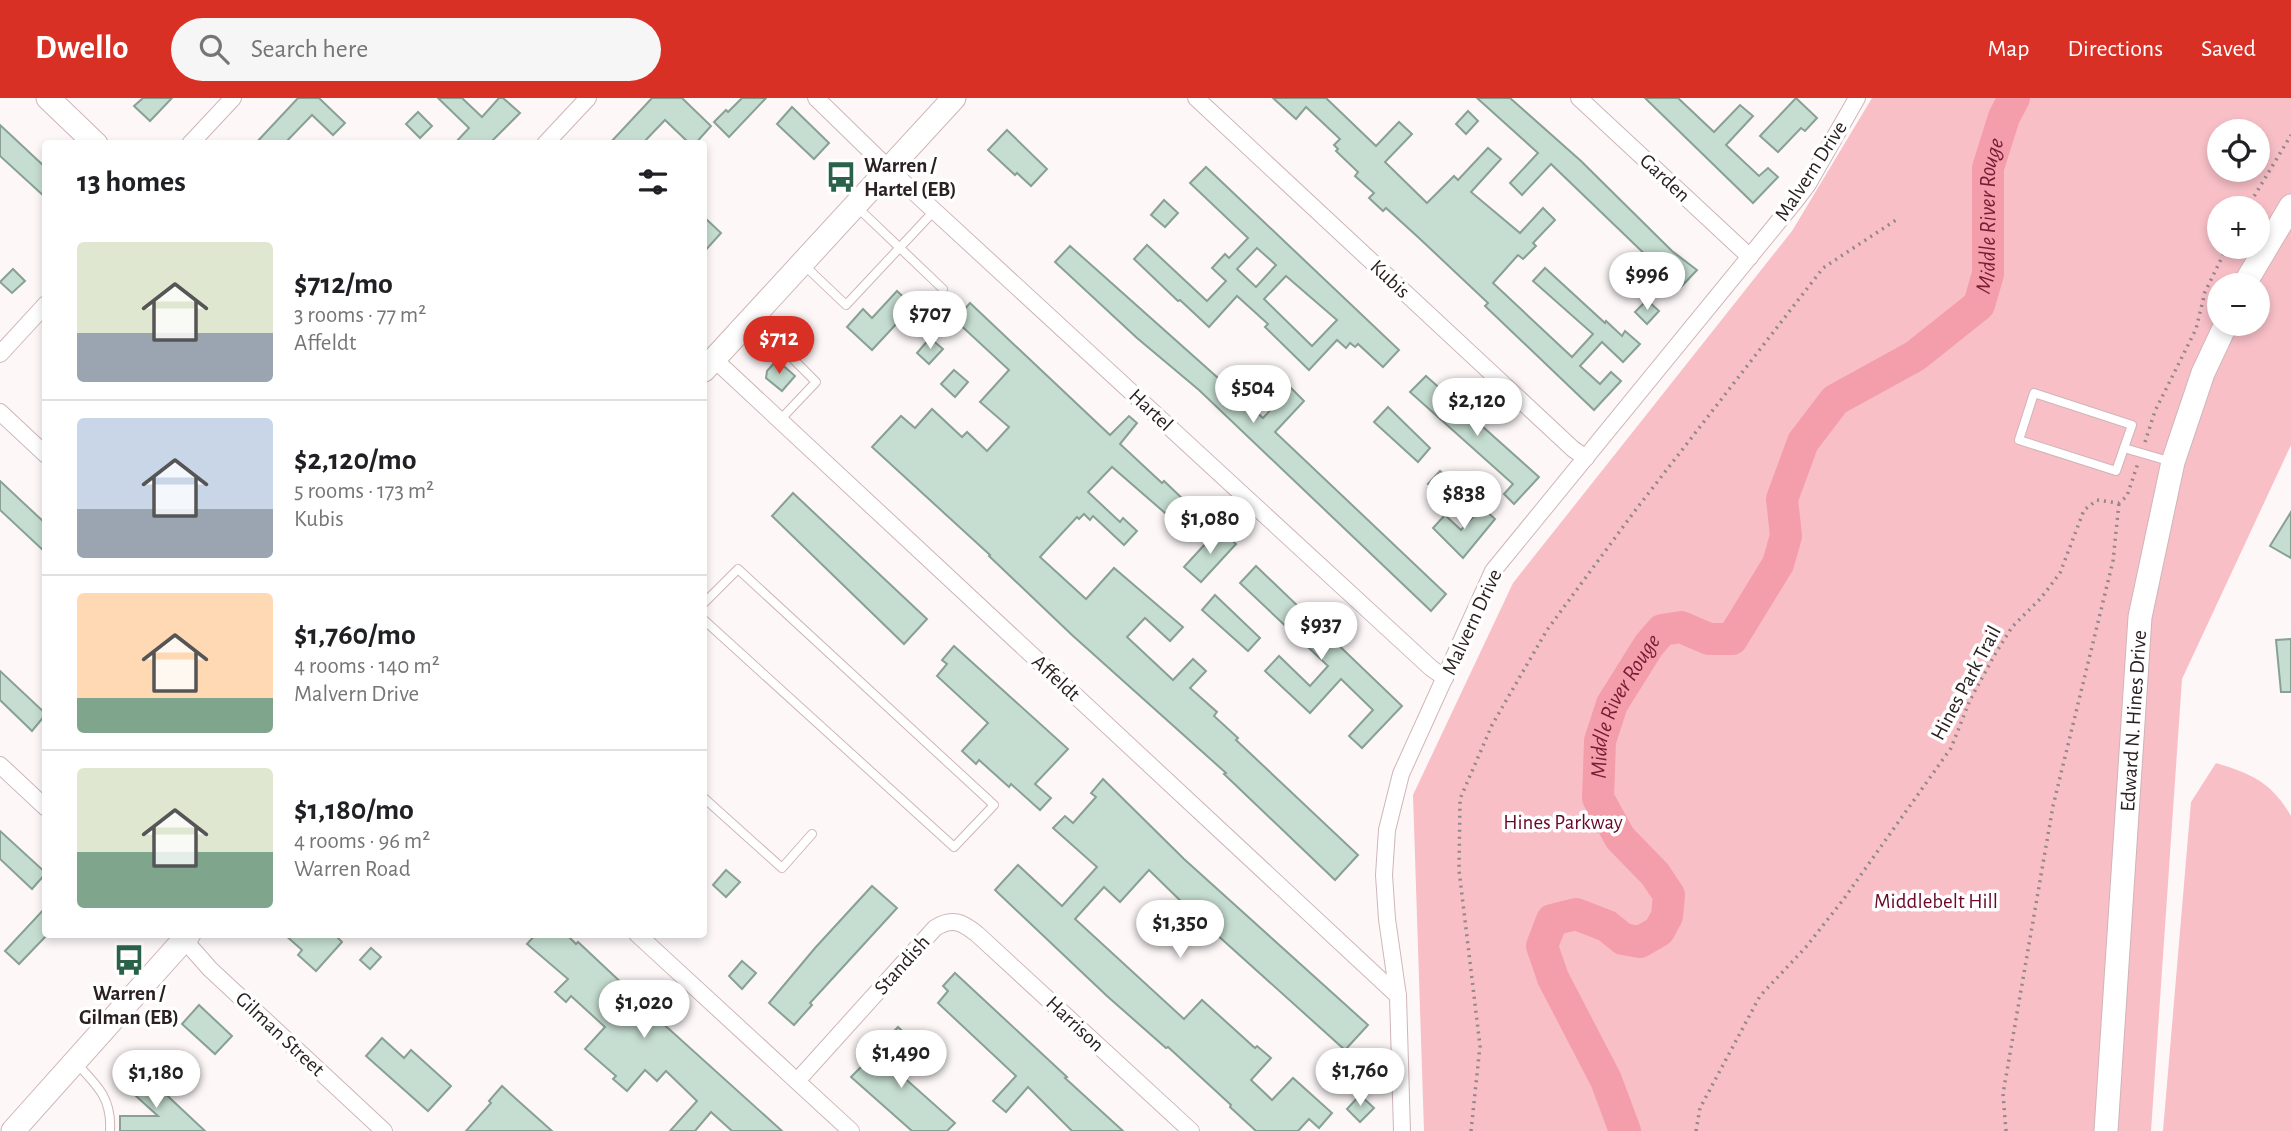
<!DOCTYPE html>
<meta charset="utf-8">
<style>
:root{--surface:#fff;--page:#f6f6f6;--text:#202124;--muted:#757577;--line:#e0e0e0;--accent:#d93025}
body{margin:0;font-family:"Alegreya Sans",sans-serif;background:var(--page);color:var(--text);height:100vh;display:flex;flex-direction:column;font-size:26px;white-space:nowrap}
*{box-sizing:border-box;margin:0}
p{font-size:23px;color:var(--muted)}
.icon{flex:none;width:38px;height:38px;fill:none;stroke:currentColor;stroke-width:2;stroke-linecap:round;stroke-linejoin:round}
.map{position:relative;flex:1;overflow:hidden}
.sheet{position:absolute;left:42px;top:42px;width:665px;height:798px;display:flex;flex-direction:column;background:var(--surface);border-radius:7px;box-shadow:0 4px 10px #0003}
.sheet>*{flex:none}
.fabs{position:absolute;left:2207px;top:21px;display:grid;gap:14px}
.fabs a{display:grid;place-items:center;width:63px;height:63px;border-radius:50%;background:var(--surface);box-shadow:0 4px 10px #0003;font-size:35px}
.price{position:absolute;translate:-50% -60px;padding:0 16px;border-radius:24px;background:#fff;color:#222;font-size:23px;line-height:46px;filter:drop-shadow(0 2px 4px #0008)}
.price::after{content:'';position:absolute;left:50%;top:42px;width:21px;height:16px;margin-left:-10px;background:inherit;clip-path:polygon(0 0,100% 0,50% 100%)}
.price.active{background:var(--accent);color:#fff}
ul{padding:0;list-style:none}
li{display:flex;align-items:center;gap:21px;height:175px;padding:0 35px}
li+li{border-top:2px solid var(--line)}
li span{display:grid;place-items:center;flex:none;width:196px;height:140px;border-radius:7px;color:#555}
li>.icon{margin-inline-start:auto}
span .icon{width:84px;height:84px;fill:#fffc;stroke-width:1}
li b{font-size:30px}
h2{display:flex;justify-content:space-between;align-items:center;height:84px;padding:0 35px;font-size:30px}
header{display:flex;align-items:center;gap:42px;box-sizing:border-box;height:98px;padding:0 35px;background:var(--accent);color:#fff}
header strong{font-size:33px}
nav{display:flex;gap:38px;margin-inline-start:auto;font-size:24px}
.search{width:490px;height:63px;background:var(--page);display:flex;align-items:center;gap:18px;box-sizing:border-box;padding:0 24px;border-radius:38px;color:var(--muted);font-size:26px}
.map>svg:first-child{display:block}
.green{fill:#f8bfc7;fill-rule:evenodd}
.lines{fill:none;stroke-linecap:round;stroke-linejoin:round}
.river{stroke:#f49eac;stroke-width:32}
.building{fill:#c6ded1;stroke:#89a094;stroke-width:2;fill-rule:evenodd}
.lane-casing{stroke:#cfb5b8;stroke-width:10}
.street-casing{stroke:#cfb5b8;stroke-width:18}
.secondary-casing{stroke:#cfb5b8;stroke-width:25}
.path{stroke:#908889;stroke-width:3.5;stroke-dasharray:2 5;stroke-linecap:butt}
.lane{stroke:#fff;stroke-width:8}
.street{stroke:#fff;stroke-width:16}
.secondary{stroke:#fff;stroke-width:23}
.labels{text-anchor:middle;dominant-baseline:central;stroke-width:7;stroke-linejoin:round;paint-order:stroke}
.poi-label{font-size:21px;font-weight:bold;fill:#2b2122;stroke:#fff;text-anchor:start}
.street-label{font-size:21px;fill:#2b2122;stroke:#fff}
.park-label{font-size:21px;fill:#690829;stroke:#fff}
.water-label{font-size:23px;font-style:italic;fill:#781b35;stroke:#fff}
</style>
<header>
<strong>Dwello</strong>
<div class="search"><svg class="icon" aria-label="search" viewBox="0 0 24 24"><circle cx="10" cy="10" r="6"/><path d="M15 15l6 6"/></svg>Search here</div>
<nav><a>Map</a><a>Directions</a><a>Saved</a></nav>
</header>
<div class="map">
<svg width="2291" height="1033" viewBox="0 0 2291 1033">
<rect width="100%" height="100%" fill="#fdf7f8"/>
<g class="green">
<path d="M1872,0H2291V347L2182,581L2151,1033H1424L1413,697L1513,485L1792,133ZM2219,33H2258V72H2219ZM2219,110H2258V149H2219ZM2219,187H2258V226H2219Z"/>
<path d="M2216,665C2252,676 2271,684 2291,718V1033H2163L2191,704Z"/>
</g>
<g class="lines">
<path class="river" id="s1" d="M1625,1033L1606,982L1553,880L1542,848L1552,822L1576,816L1607,828L1623,841L1640,844L1659,833L1667,818L1669,797L1655,776L1620,740L1598,700L1600,643L1612,606L1649,547L1662,532L1681,529L1709,541H1732L1778,466L1786,438L1782,401L1803,344L1835,302L1915,258L1979,207L1988,176V70L2004,19L2014,0"/>
</g>
<g class="building">
<polygon points="143,0 172,0 150,23 134,8"/>
<polygon points="298,0 319,0 345,25 333,37 312,17 284,46 255,46"/>
<polygon points="438,0 462,0 482,19 499,0 503,0 520,15 489,46 454,46 469,30"/>
<polygon points="652,0 682,0 711,28 695,46 690,46 665,22 642,46 609,46"/>
<polygon points="742,0 766,0 729,39 714,24 726,12 728,14"/>
<polygon points="1273,0 1326,0 1376,48 1399,24 1412,36 1385,64 1427,105 1454,78 1458,82 1488,50 1501,61 1471,94 1520,135 1543,110 1555,122 1533,145 1536,148 1523,161 1518,157 1493,185 1572,259 1593,236 1533,183 1545,170 1605,225 1606,223 1622,238 1625,233 1640,246 1623,264 1602,244 1580,268 1600,286 1611,274 1621,283 1594,312 1485,208 1488,205 1419,140 1386,110 1383,113 1369,100 1374,95 1355,78 1358,74 1336,53 1338,51 1334,47 1340,41 1306,9 1296,21"/>
<polygon points="1477,0 1510,0 1581,63 1672,153 1697,172 1680,190 1551,66 1522,97 1510,85 1538,55"/>
<polygon points="1645,0 1678,0 1714,34 1740,7 1753,18 1726,47 1759,78 1768,70 1778,79 1753,105"/>
<polygon points="1796,0 1817,20 1805,33 1801,30 1778,54 1760,38"/>
<polygon points="792,9 829,45 814,61 777,26"/>
<polygon points="1468,13 1478,23 1466,36 1456,26"/>
<polygon points="418,14 432,28 420,40 406,26"/>
<polygon points="0,27 46,70 46,100 0,58"/>
<polygon points="1007,32 1047,71 1031,88 1017,75 1015,77 988,52"/>
<path d="M1206,69L1399,252L1383,269L1358,246L1355,249L1350,245L1346,250L1337,242L1309,272L1265,229L1268,226L1237,198L1209,229L1180,202L1178,203L1134,161L1147,147L1207,203L1226,183L1212,170L1225,156L1229,160L1248,140L1190,85ZM1257,150L1276,167L1256,189L1237,171ZM1286,178L1337,222L1312,248L1264,201Z"/>
<polygon points="1164,102 1178,115 1165,129 1151,117"/>
<polygon points="704,119 721,135 704,154"/>
<polygon points="1070,148 1263,320 1291,290 1304,303 1275,334 1446,496 1431,513 1199,292 1137,240 1055,164"/>
<polygon points="13,171 25,183 12,195 0,184"/>
<polygon points="897,193 913,208 872,252 847,229 863,211 872,220"/>
<polygon points="1647,202 1659,213 1647,226 1635,214"/>
<polygon points="970,205 1110,337 1129,318 1137,325 1120,346 1162,385 1164,383 1187,405 1172,421 1112,369 1088,394 1120,424 1123,420 1137,433 1124,447 1093,418 1090,422 1084,416 1079,421 1077,419 1040,459 1086,501 1114,470 1183,529 1170,543 1145,520 1127,539 1173,582 1193,561 1206,573 1190,590 1217,614 1214,618 1238,640 1236,642 1358,757 1335,782 1224,676 1226,675 1072,537 989,458 990,457 872,349 901,318 915,330 932,311 962,339 967,334 987,353 1009,329 980,304 1009,272 955,222"/>
<polygon points="930,240 943,251 929,266 917,255"/>
<polygon points="777,262 795,278 782,293 766,280 767,273"/>
<polygon points="954,272 968,284 955,299 941,286"/>
<polygon points="1426,278 1539,379 1514,406 1504,396 1513,386 1410,294"/>
<polygon points="1388,309 1430,350 1418,364 1374,324"/>
<polygon points="1440,373 1453,385 1441,398 1428,386"/>
<polygon points="0,383 46,426 46,455 0,412"/>
<polygon points="793,395 927,521 904,546 772,418"/>
<polygon points="1482,409 1495,421 1463,460 1433,430 1445,417 1461,432"/>
<polygon points="2291,414 2291,460 2270,448"/>
<polygon points="1219,431 1236,446 1201,484 1184,469"/>
<polygon points="1256,468 1402,608 1362,650 1349,638 1373,612 1341,581 1310,615 1265,573 1279,558 1310,588 1328,568 1240,485"/>
<polygon points="1215,497 1260,540 1248,553 1202,512"/>
<polygon points="2291,541 2291,594 2281,594 2276,542"/>
<polygon points="954,548 1068,651 1035,686 1051,700 1040,712 1011,686 1009,689 979,662 976,666 962,653 988,625 937,578 947,566 942,562"/>
<polygon points="0,573 46,616 32,633 0,602"/>
<polygon points="1103,681 1184,761 1368,927 1345,952 1195,817 1149,772 1120,804 1104,789 1075,821 1184,921 1202,902 1255,950 1257,948 1271,960 1251,982 1272,1002 1293,980 1332,1015 1319,1030 1309,1021 1298,1033 1256,1033 1230,1009 1231,1007 1168,949 1166,950 1107,898 995,792 1018,767 1062,808 1097,769 1053,730 1065,718 1073,725 1096,699 1091,695"/>
<polygon points="0,733 46,775 32,791 0,761"/>
<polygon points="726,772 740,784 726,799 713,787"/>
<polygon points="872,788 897,810 810,905 812,907 794,927 769,905 815,850"/>
<polygon points="46,809 46,838 19,866 5,853"/>
<polygon points="284,836 334,836 342,844 316,873 298,857 302,852"/>
<polygon points="536,836 566,836 576,846 578,844 660,921 659,922 782,1033 732,1033 711,1014 695,1033 670,1033 697,1003 666,973 657,983 645,972 627,993 613,981 616,978 585,951 605,929 571,898 566,904 555,894 568,881 527,846"/>
<polygon points="371,850 381,859 370,871 360,862"/>
<polygon points="742,863 756,875 742,891 729,878"/>
<polygon points="955,875 1067,979 1065,980 1123,1033 1072,1033 1028,989 1006,1014 993,1003 1016,978 938,905 948,893 943,888"/>
<polygon points="199,907 232,938 215,956 182,926"/>
<polygon points="898,929 913,943 891,968 955,1025 947,1033 912,1033 851,979 864,966 869,971 890,949 884,944"/>
<polygon points="382,940 404,960 411,952 451,988 428,1013 366,958"/>
<polygon points="141,973 205,1033 120,1033 120,1018 158,1018 126,989"/>
<polygon points="502,988 515,1000 552,1033 466,1033 491,1005 489,1003"/>
<polygon points="1360,997 1374,1010 1360,1024 1347,1011"/>
</g>
<g class="lines">
<defs>
<g id="lane">
<polyline points="857,109 943,191"/>
<polyline points="804,167 846,207 934,113"/>
<polyline points="754,222 816,284 780,322"/>
<polygon points="2034,295 2132,327 2116,373 2019,342"/>
<polyline points="2124,350 2172,364"/>
<polyline points="704,505 738,471 994,707 954,749 704,522"/>
<polyline points="704,700 782,770 812,736"/>
<path d="M77,966C98,988 112,1001 110,1033"/>
</g>
<g id="street">
<polyline points="816,0 889,71 1431,570 1445,580"/>
<polyline points="1196,0 1573,351 1586,360"/>
<polyline points="1579,0 1750,159"/>
<polyline points="190,46 233,0"/>
<polyline points="545,46 588,0"/>
<polyline points="0,256 46,206"/>
<polyline points="714,261 1398,898"/>
<polyline points="0,314 46,357"/>
<polyline points="0,667 46,710"/>
<polyline points="179,836 210,871 384,1033"/>
<polyline points="637,836 851,1033"/>
<path d="M797,983L935,830C952,819 962,824 977,836L1191,1033"/>
<polyline points="1402,1033 1398,898 1387,821 1384,777 1387,732 1401,676 1493,473 1796,102 1808,86 1857,0"/>
</g>
<g id="secondary">
<polyline points="48,0 96,46"/>
<polyline points="2244,187 2291,108"/>
<polyline points="704,272 954,0"/>
<polyline points="13,1033 189,836"/>
<path id="s2" d="M2106,1033L2140,519L2173,364L2203,275L2226,226"/>
</g>
</defs>
<use href="#lane" class="lane-casing"/>
<use href="#street" class="street-casing"/>
<use href="#secondary" class="secondary-casing"/>
<g class="path">
<polyline points="2247,110 2291,37"/>
<polyline points="2145,344 2155,313 2196,231 2205,194 2227,149"/>
<polyline points="1471,1033 1480,948 1459,772 1460,701 1492,627 1547,532 1634,414 1823,170 1896,122"/>
<polyline points="1696,1033 1700,1010 1760,898 1806,849 1843,802 1951,650 1970,602 1994,558 2012,529 2041,500 2060,475 2084,412 2097,402 2119,405 2127,398 2138,365"/>
<polyline points="2006,1033 2003,996 2053,708 2113,463 2119,405"/>
</g>
<use href="#lane" class="lane"/>
<use href="#street" class="street"/>
<use href="#secondary" class="secondary"/>
</g>
<defs>
<symbol id="bus-bare" viewBox="-9 -9 18 18"><path d="M-5-6H5V4H4V6H2V4H-2V6H-4V4H-5ZM-3.5-4V0h7V-4ZM-3.5 1.2v1.5H-2V1.2ZM2 1.2v1.5H3.5V1.2Z" fill="#2a6249" stroke="#fff" stroke-width="2.5" paint-order="stroke"/></symbol>
</defs>
<g fill-rule="evenodd">
<use href="#bus-bare" x="819" y="57" width="44" height="44"/>
<use href="#bus-bare" x="107" y="840" width="44" height="44"/>
</g>
<g class="labels">
<g class="poi-label">
<text x="864" y="67">Warren /<tspan x="864" dy="24">Hartel (EB)</tspan></text>
<text x="129" y="895" text-anchor="middle">Warren /<tspan x="129" dy="24">Gilman (EB)</tspan></text>
</g>
<g class="street-label">
<text transform="translate(1811 73) rotate(-57)">Malvern Drive</text>
<text transform="translate(1665 80) rotate(43)">Garden</text>
<text transform="translate(1390 181) rotate(43)">Kubis</text>
<text transform="translate(1151 312) rotate(43)">Hartel</text>
<text transform="translate(1472 524) rotate(-65)">Malvern Drive</text>
<text transform="translate(1056 580) rotate(43)">Affeldt</text>
<text transform="translate(1966 585) rotate(-62)">Hines Park Trail</text>
<text stroke="none"><textPath href="#s2" startOffset="411">Edward N. Hines Drive</textPath></text>
<text transform="translate(902 867) rotate(-48)">Standish</text>
<text transform="translate(1075 926) rotate(43)">Harrison</text>
<text transform="translate(280 936) rotate(43)">Gilman Street</text>
</g>
<g class="park-label">
<text x="1563" y="724">Hines Parkway</text>
<text x="1936" y="803">Middlebelt Hill</text>
</g>
<g class="water-label">
<text stroke="none"><textPath href="#s1" startOffset="1298">Middle River Rouge</textPath></text>
<text stroke="none"><textPath href="#s1" startOffset="606">Middle River Rouge</textPath></text>
</g>
</g>
</svg>
<div class="fabs">
<a><svg class="icon" aria-label="locate" viewBox="0 0 24 24"><circle cx="12" cy="12" r="6"/><path d="M12 2v4M12 18v4M2 12h4M18 12h4"/></svg></a>
<a>+</a>
<a>−</a>
</div>
<b class="price" style="left:1647px;top:214px">$996</b>
<b class="price" style="left:930px;top:253px">$707</b>
<b class="price active" style="left:779px;top:278px">$712</b>
<b class="price" style="left:1253px;top:327px">$504</b>
<b class="price" style="left:1477px;top:340px">$2,120</b>
<b class="price" style="left:1464px;top:433px">$838</b>
<b class="price" style="left:1210px;top:458px">$1,080</b>
<b class="price" style="left:1321px;top:564px">$937</b>
<b class="price" style="left:1180px;top:862px">$1,350</b>
<b class="price" style="left:644px;top:942px">$1,020</b>
<b class="price" style="left:901px;top:992px">$1,490</b>
<b class="price" style="left:1360px;top:1010px">$1,760</b>
<b class="price" style="left:156px;top:1012px">$1,180</b>
<section class="sheet">
<h2>13 homes<svg class="icon" aria-label="filters" viewBox="0 0 24 24"><path d="M4 7h16M4 17h16"/><circle cx="9" cy="7" r="2"/><circle cx="15" cy="17" r="2"/></svg></h2>
<ul>
<li><span style="background:linear-gradient(#dfe7d0 65%,#9aa5b1 0)"><svg class="icon" aria-label="home" viewBox="0 0 24 24"><path d="M3 11l9-7 9 7M6 9v11h12V9"/></svg></span><div><b>$712/mo</b><p>3 rooms · 77 m²</p><p>Affeldt</p></div></li>
<li><span style="background:linear-gradient(#c9d6e8 65%,#9aa5b1 0)"><svg class="icon" aria-label="home" viewBox="0 0 24 24"><path d="M3 11l9-7 9 7M6 9v11h12V9"/></svg></span><div><b>$2,120/mo</b><p>5 rooms · 173 m²</p><p>Kubis</p></div></li>
<li><span style="background:linear-gradient(#ffd9b3 75%,#7fa58c 0)"><svg class="icon" aria-label="home" viewBox="0 0 24 24"><path d="M3 11l9-7 9 7M6 9v11h12V9"/></svg></span><div><b>$1,760/mo</b><p>4 rooms · 140 m²</p><p>Malvern Drive</p></div></li>
<li><span style="background:linear-gradient(#dfe7d0 60%,#7fa58c 0)"><svg class="icon" aria-label="home" viewBox="0 0 24 24"><path d="M3 11l9-7 9 7M6 9v11h12V9"/></svg></span><div><b>$1,180/mo</b><p>4 rooms · 96 m²</p><p>Warren Road</p></div></li>
</ul>
</section>
</div>
